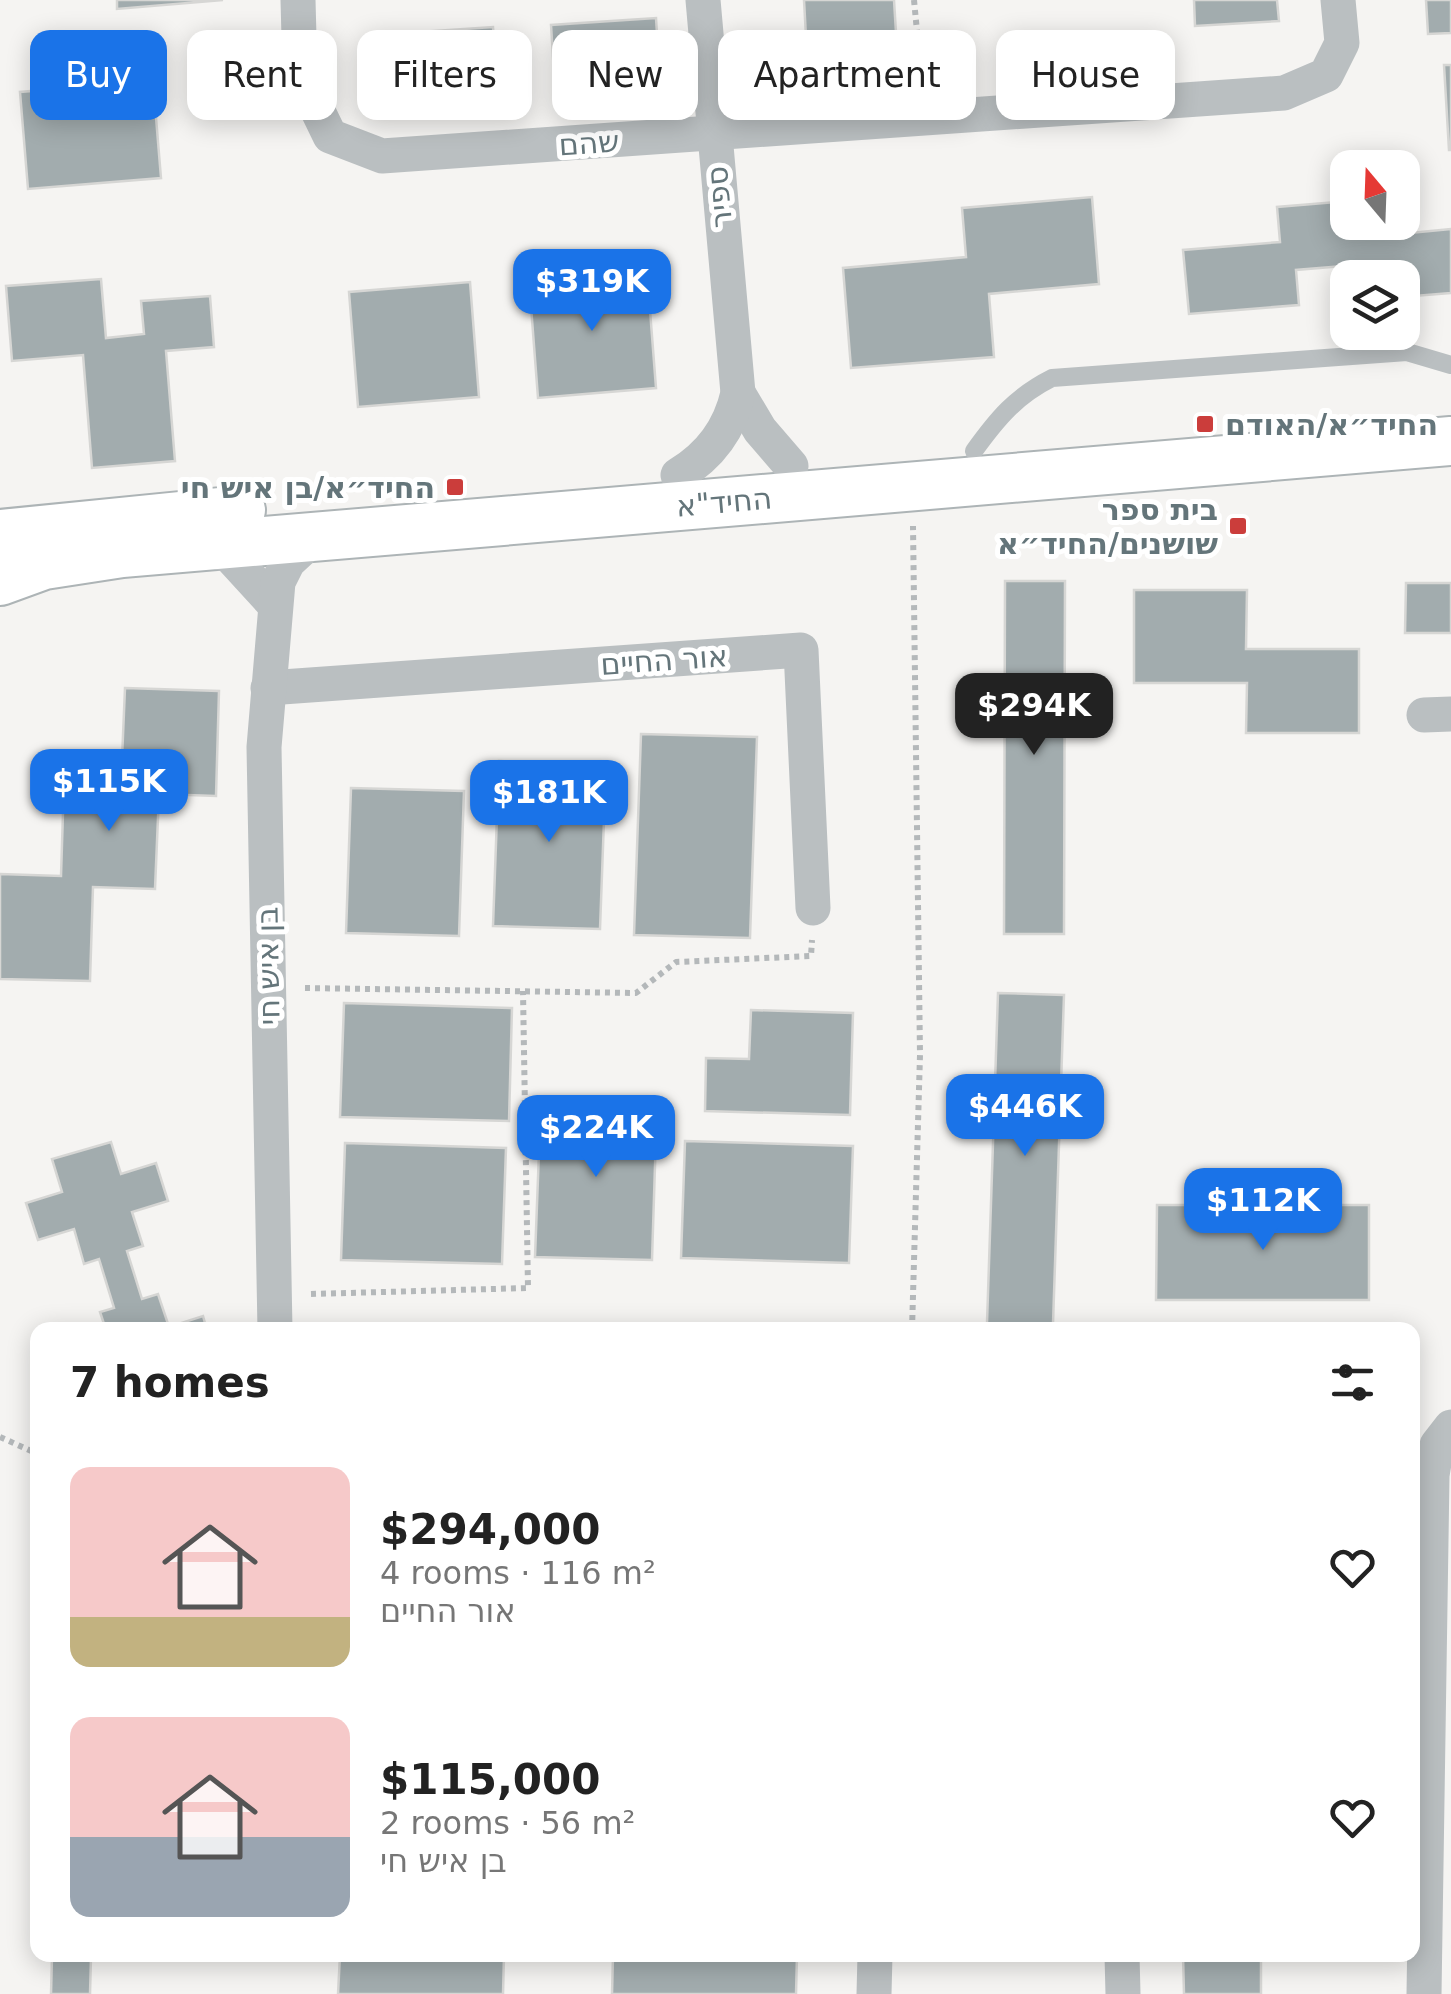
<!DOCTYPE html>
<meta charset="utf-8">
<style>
:root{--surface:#fff;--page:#f2f2f2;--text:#222;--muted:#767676;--accent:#1a73e8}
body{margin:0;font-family:"DejaVu Sans",Heebo,sans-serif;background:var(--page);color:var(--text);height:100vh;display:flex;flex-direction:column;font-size:38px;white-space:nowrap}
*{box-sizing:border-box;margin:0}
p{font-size:32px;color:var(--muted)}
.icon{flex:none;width:55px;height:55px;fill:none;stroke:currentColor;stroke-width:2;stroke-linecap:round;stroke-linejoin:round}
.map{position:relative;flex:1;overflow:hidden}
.panel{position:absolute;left:30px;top:1322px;width:1390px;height:640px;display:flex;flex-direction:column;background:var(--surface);border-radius:20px;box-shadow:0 5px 25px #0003}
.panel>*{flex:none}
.hud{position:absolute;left:30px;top:30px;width:1392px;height:90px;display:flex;gap:20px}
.needle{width:65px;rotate:341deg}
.controls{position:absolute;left:1330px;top:150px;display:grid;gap:20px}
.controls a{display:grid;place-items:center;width:90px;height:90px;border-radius:20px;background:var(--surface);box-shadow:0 5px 25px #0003;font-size:50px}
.price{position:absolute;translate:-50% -85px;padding:0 22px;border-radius:20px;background:var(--accent);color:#fff;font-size:32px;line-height:65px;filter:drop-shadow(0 2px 5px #0008)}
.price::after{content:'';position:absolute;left:50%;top:60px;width:30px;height:22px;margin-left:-15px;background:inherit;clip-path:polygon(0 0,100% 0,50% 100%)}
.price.on{background:#222;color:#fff}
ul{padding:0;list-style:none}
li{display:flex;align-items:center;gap:30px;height:250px;padding:0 40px}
li span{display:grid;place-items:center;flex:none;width:280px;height:200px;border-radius:20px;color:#555}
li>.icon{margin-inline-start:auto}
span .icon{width:120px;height:120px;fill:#fffc;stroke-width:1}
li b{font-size:42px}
h2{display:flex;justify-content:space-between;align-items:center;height:120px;padding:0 40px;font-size:42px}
.pill{padding:0 35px;border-radius:20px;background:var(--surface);box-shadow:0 5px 25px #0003;font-size:35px;line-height:90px}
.pill.on{background:var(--accent);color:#fff}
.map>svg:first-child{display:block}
.building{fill:#a2acae;stroke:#d6d6d4;stroke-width:2.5}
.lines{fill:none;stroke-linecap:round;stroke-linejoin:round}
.secondary-casing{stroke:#adb4b6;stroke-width:52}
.path{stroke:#b4b8ba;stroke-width:6;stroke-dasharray:5 5;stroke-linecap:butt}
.lane{stroke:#babfc1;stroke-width:18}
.street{stroke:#babfc1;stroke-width:35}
.secondary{stroke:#fff;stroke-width:48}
.poi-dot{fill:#cb3d3b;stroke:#fff;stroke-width:4}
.labels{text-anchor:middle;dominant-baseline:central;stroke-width:10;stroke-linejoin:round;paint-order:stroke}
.street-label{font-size:30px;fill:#64757a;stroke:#fff}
.poi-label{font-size:30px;font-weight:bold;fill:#64757a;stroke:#fff;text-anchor:end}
</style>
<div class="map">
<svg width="1451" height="1994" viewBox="0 0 1451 1994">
<rect width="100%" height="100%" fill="#f5f4f2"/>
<g class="building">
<polygon points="117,0 223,0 117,9"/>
<polygon points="804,0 894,0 897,49 807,55"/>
<polygon points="1194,0 1277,0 1279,21 1195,26"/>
<polygon points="1426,0 1451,0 1451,33 1428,34"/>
<polygon points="656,18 660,82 555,88 551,25"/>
<polygon points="493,27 498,93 395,99 390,34"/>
<polygon points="1444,65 1451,65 1451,150 1449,150"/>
<polygon points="153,81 161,178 28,189 20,92"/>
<polygon points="1092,197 1099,284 989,294 994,357 851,368 843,268 966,257 962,208"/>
<polygon points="1348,201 1348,222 1389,222 1390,235 1451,229 1451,293 1402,297 1402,278 1368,278 1367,264 1296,270 1299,305 1189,314 1183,250 1280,242 1277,207"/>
<polygon points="647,271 656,388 538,398 529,280"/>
<polygon points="101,279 106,338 144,334 141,301 210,296 214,347 166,351 175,461 92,468 83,355 12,361 6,286"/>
<polygon points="470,282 479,397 358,407 349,292"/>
<polygon points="1005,581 1065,581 1064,934 1004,934"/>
<polygon points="1406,583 1451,583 1451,633 1405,633"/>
<polygon points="1134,590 1247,590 1246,649 1359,649 1359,733 1246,733 1247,683 1134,683"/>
<polygon points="125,688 219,691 216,796 159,794 155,889 93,887 90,981 0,979 0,874 61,876 64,781 121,783"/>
<polygon points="641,734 757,737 750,938 634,935"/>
<polygon points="499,761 606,765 600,929 493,926"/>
<polygon points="351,788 464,791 459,936 346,933"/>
<polygon points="998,993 1064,995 1053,1324 987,1323"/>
<polygon points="344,1003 512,1008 509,1121 340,1117"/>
<polygon points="751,1010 853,1013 850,1115 705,1111 706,1058 749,1059"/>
<polygon points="541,1099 657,1103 652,1260 535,1257"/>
<polygon points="685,1141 853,1146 849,1263 681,1258"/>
<polygon points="111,1142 121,1174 156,1163 168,1201 132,1212 143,1246 127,1251 142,1299 158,1294 169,1327 203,1316 207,1330 106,1330 100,1312 114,1308 99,1259 84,1264 74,1229 38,1240 26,1203 62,1192 52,1159"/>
<polygon points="345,1143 506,1148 502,1264 341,1260"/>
<polygon points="1157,1205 1369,1205 1369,1300 1156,1300"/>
<polygon points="340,1955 504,1955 503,1994 338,1994"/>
<polygon points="613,1955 797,1955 796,1994 612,1994"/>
<polygon points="1183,1955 1261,1955 1261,1994 1184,1994"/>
<polygon points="52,1956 91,1957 90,1994 51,1994"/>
</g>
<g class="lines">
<defs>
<g id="secondary">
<polyline points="0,534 241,510"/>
<polyline points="0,581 44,565 122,553 1451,441"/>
</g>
</defs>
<use href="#secondary" class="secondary-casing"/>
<g class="path">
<polyline points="914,0 922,83"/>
<polyline points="305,988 636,993 676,962 811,956 812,940"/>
<polyline points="311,1294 528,1288 523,991"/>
<polyline points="912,1330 920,1055 913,526"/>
<polyline points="0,1437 38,1454"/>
</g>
<path class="lane" d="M974,451C997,419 1016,396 1052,378L1407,352L1451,365"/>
<g class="street">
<polyline points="298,0 300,74 330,136 382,156 1284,93 1326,75 1342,43 1338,0"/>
<polyline points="738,393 760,430 791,466"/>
<path d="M678,475C710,456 730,429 738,393L703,0"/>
<polyline points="203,546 230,556 273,603"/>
<polyline points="268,688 801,650 813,908"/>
<polyline points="1424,715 1451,714"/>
<polyline points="275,1330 264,747 278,582 288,562 316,536"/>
<polyline points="1122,1955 1123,1994"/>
<polyline points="874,1994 875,1955"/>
<polyline points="1424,1994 1432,1475 1437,1445 1451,1427"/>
</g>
<use href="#secondary" class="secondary"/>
</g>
<g class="poi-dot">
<rect x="1195" y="414" width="20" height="20" rx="5"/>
<rect x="445" y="477" width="20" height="20" rx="5"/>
<rect x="1228" y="516" width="20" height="20" rx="5"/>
</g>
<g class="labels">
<g class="street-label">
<text transform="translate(589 143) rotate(-4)">שהם</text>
<text transform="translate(719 197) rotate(-95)">ספיר</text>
<text transform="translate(724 502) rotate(-5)">החיד"א</text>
<text transform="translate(664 660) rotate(-4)">אור החיים</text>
<text transform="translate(268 966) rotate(-91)">בן איש חי</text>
</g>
<g class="poi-label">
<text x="1225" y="424" text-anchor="start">החיד״א/האודם</text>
<text x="435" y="487">החיד״א/בן איש חי</text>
<text x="1218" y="509">בית ספר<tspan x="1218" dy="34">שושנים/החיד״א</tspan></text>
</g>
</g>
</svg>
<div class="controls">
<a><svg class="needle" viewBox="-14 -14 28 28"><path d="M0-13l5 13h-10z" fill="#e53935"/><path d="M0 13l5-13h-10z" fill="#767676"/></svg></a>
<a><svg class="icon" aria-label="layers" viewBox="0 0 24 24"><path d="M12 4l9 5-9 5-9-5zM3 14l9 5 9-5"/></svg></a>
</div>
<b class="price" style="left:592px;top:334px">$319K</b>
<b class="price on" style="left:1034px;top:758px">$294K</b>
<b class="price" style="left:109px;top:834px">$115K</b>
<b class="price" style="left:549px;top:845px">$181K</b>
<b class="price" style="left:1025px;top:1159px">$446K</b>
<b class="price" style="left:596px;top:1180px">$224K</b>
<b class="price" style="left:1263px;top:1253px">$112K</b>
<div class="hud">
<a class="pill on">Buy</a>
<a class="pill">Rent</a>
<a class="pill">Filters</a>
<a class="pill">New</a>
<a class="pill">Apartment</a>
<a class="pill">House</a>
</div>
<section class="panel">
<h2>7 homes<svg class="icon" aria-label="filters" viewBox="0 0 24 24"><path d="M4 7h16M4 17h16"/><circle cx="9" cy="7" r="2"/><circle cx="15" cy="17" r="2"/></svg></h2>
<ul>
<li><span style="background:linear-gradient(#f6c9c9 75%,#c2b280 0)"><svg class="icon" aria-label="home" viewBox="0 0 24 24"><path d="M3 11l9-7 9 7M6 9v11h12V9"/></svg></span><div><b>$294,000</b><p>4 rooms · 116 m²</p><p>אור החיים</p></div><svg class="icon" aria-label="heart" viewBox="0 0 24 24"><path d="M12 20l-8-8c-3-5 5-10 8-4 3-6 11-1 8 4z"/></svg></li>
<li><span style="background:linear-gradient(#f6c9c9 60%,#9aa5b1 0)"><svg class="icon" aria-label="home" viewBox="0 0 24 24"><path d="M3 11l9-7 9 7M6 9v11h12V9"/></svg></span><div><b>$115,000</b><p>2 rooms · 56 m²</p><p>בן איש חי</p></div><svg class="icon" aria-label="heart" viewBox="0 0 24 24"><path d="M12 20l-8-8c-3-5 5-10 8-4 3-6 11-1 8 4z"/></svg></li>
</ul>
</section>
</div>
